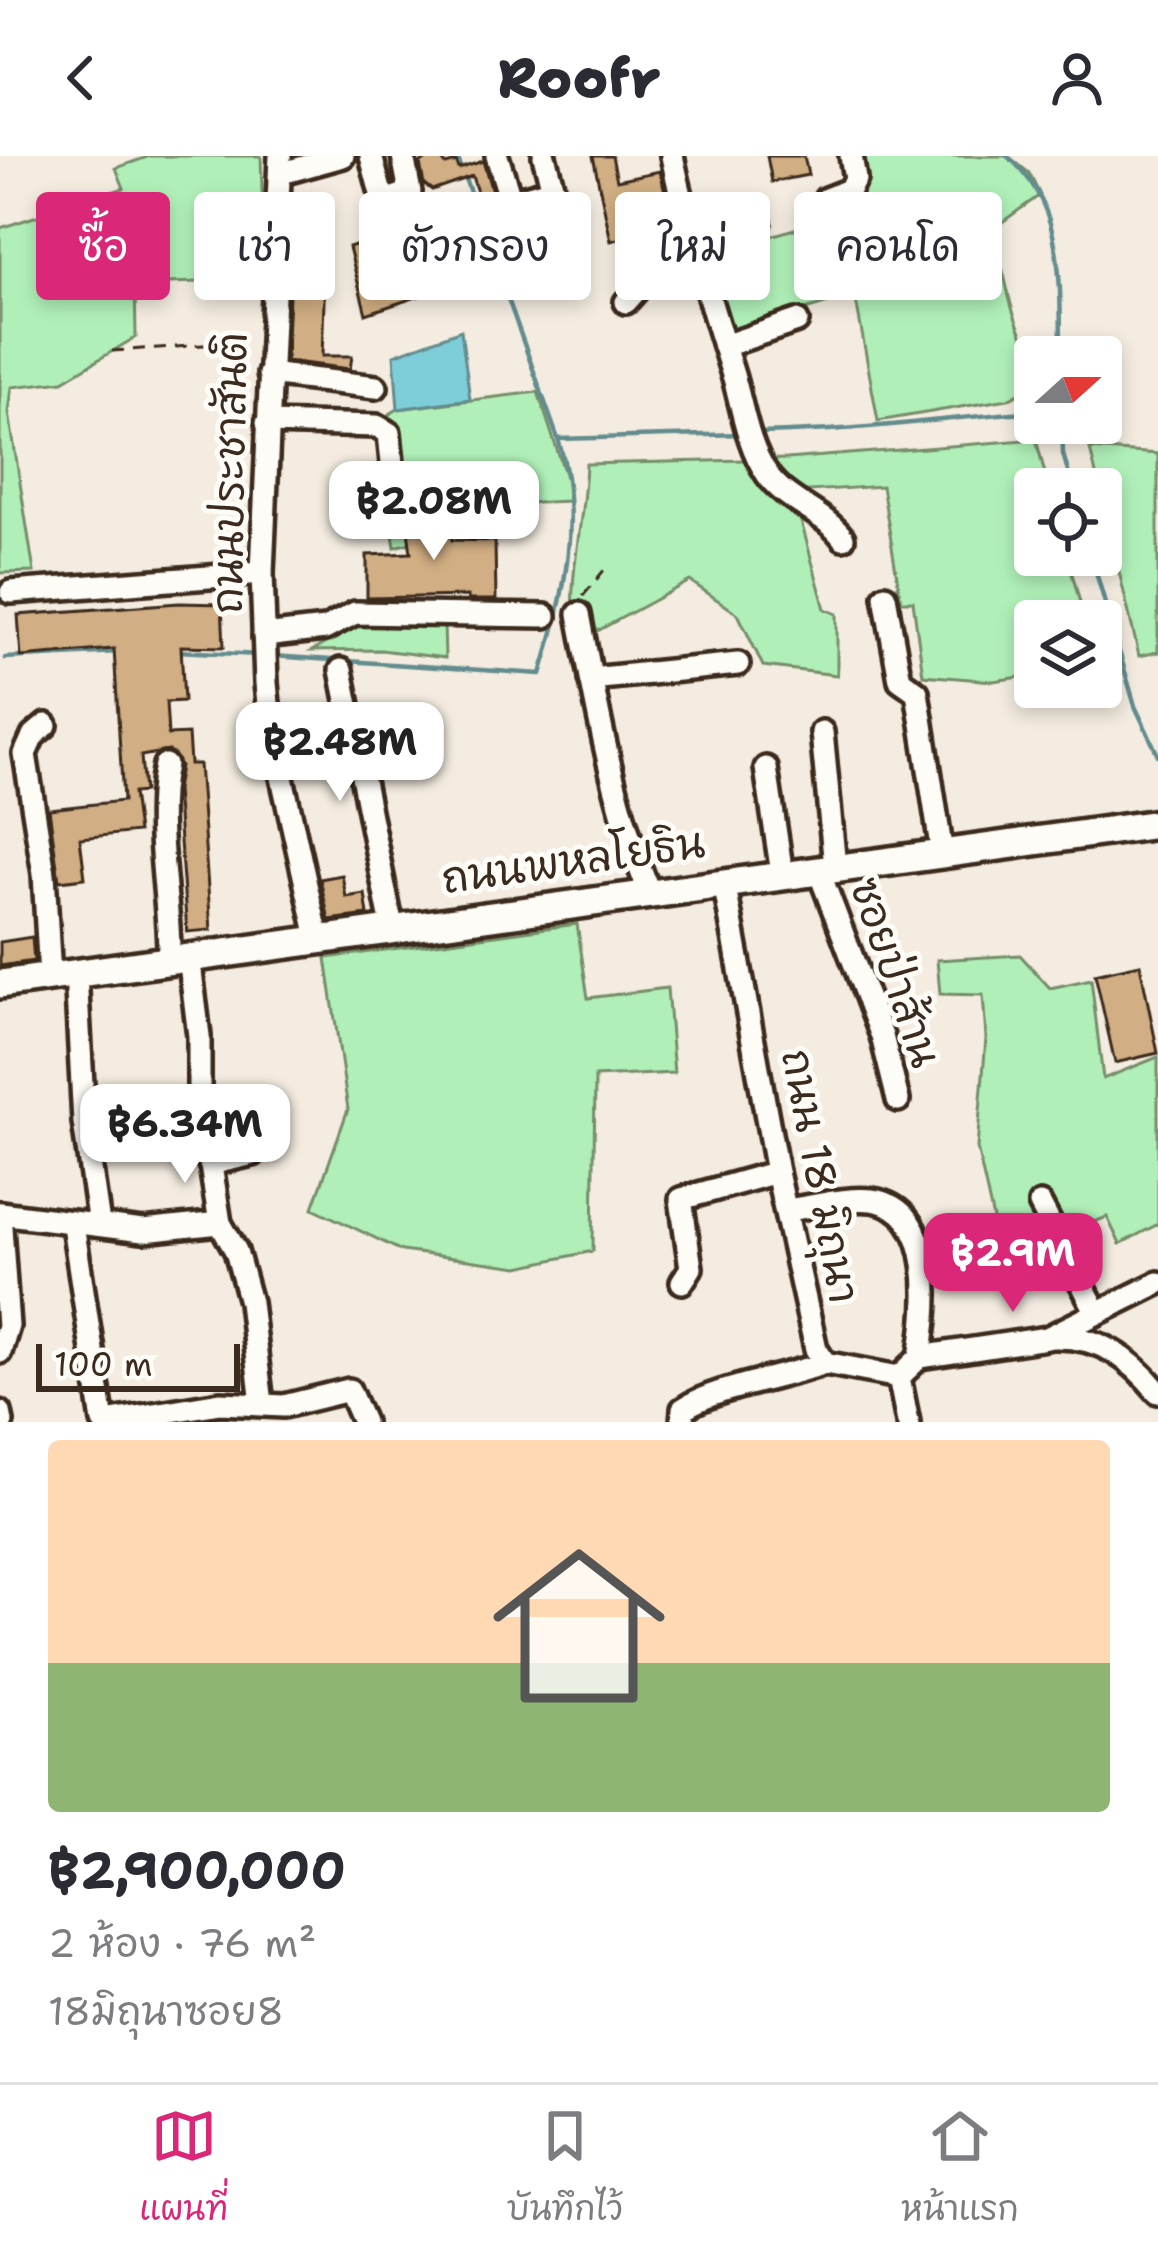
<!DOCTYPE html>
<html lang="th">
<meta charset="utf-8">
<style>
:root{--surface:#fff;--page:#f2f2f3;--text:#2b2b33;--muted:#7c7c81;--line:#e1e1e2;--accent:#db2777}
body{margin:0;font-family:"Shantell Sans","Playpen Sans Thai",sans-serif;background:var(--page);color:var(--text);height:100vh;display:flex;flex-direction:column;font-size:45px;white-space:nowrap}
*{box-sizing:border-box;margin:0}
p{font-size:39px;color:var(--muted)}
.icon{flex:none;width:66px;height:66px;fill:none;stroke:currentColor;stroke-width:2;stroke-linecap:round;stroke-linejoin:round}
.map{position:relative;height:1266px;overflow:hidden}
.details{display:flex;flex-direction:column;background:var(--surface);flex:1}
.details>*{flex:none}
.hud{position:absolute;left:36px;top:36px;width:1086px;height:108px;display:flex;gap:24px}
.needle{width:78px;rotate:69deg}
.tools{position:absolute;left:1014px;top:180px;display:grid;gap:24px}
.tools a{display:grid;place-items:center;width:108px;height:108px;border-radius:12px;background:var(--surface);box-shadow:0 6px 18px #0003;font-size:60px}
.scale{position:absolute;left:36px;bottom:30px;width:204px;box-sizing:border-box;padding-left:12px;border:6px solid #3b2a1e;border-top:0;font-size:33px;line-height:42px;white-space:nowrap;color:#3b2a1e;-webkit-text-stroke:9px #fdfcf7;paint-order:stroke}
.price{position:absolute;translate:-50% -102px;padding:0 27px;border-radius:24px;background:#fff;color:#222;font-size:39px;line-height:78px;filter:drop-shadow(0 3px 6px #0008)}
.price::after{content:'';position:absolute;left:50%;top:72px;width:36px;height:27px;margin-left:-18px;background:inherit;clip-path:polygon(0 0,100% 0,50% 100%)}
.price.current{background:var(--accent);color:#fff}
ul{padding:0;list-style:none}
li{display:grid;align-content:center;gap:24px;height:636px;padding:0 48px}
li+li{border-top:3px solid var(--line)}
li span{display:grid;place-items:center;height:372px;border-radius:12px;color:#555}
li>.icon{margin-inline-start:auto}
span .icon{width:216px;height:216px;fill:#fffc;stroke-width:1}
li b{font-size:51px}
.tag{padding:0 42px;border-radius:12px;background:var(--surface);box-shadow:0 6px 18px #0003;font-size:42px;line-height:108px}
.tag.current{background:var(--accent);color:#fff}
header{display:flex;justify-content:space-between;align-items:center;height:156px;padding:0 48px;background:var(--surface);font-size:54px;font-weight:800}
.menu{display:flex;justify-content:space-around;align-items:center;height:168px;border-top:3px solid var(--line);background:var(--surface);font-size:33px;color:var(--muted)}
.menu a{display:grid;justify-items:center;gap:6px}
.menu .current{color:var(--accent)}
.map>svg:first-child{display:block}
.green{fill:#b0f0b8;stroke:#768d6b;stroke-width:3}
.water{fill:#7eced9;stroke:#638c8e;stroke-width:3}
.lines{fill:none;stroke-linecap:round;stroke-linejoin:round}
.stream{stroke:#638c8e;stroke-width:4.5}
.building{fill:#d1ae83;stroke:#3b2a1e;stroke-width:3}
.minor-casing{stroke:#3b2a1e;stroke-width:30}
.major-casing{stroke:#3b2a1e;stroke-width:36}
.path{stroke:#3b2a1e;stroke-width:3;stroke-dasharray:12 9;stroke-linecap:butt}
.minor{stroke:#fdfcf7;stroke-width:21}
.major{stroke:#fdfcf7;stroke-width:27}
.labels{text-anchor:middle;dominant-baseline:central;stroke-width:10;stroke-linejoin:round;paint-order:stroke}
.street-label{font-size:42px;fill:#3b2a1e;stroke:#fdfcf7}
</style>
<header><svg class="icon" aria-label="back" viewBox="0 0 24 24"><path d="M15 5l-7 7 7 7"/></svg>Roofr<svg class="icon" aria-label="person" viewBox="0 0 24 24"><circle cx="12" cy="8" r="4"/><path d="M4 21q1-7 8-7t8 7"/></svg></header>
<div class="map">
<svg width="1158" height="1266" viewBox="0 0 1158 1266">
<rect width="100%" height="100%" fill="#f4ece0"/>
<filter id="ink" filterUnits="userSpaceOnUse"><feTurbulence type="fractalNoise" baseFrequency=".00833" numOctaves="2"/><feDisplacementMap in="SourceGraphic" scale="24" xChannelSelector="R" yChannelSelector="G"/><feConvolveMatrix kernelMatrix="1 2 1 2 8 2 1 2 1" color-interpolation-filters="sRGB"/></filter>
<g filter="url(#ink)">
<g class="green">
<polygon points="150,0 261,0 263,66 233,125 135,128 136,181 63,225 12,231 9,257 34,416 0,417 0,72 124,32 116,12"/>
<path d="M851,0H1008L1029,17L1040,39L984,79C1007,111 1002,117 1012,152C1020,180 1035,196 1035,228L1008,243L878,265L855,139L726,178L694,103L851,56L844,36Z"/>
<polygon points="538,236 567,324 568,345 406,353 410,387 395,391 378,280 383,262 398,253"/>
<path d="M1036,283L1049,333H1035V399H1067L1085,465H1035V519L993,525L923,519L913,445H901L882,330L793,336L825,453L837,458V519L763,510L738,458L690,425L592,478L573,472C569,416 584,364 586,308L787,303Z"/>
<polygon points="1090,293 1158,298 1158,496 1139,500"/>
<polygon points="365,464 444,468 445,502 381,494 312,495"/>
<polygon points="577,768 588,842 667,832 674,917 595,921 593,1095 519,1111 402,1095 313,1052 348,953 326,802"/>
<polygon points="1020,799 1050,832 1091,823 1103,923 1158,901 1158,1068 1120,1088 1107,1061 1063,1078 1053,1057 997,1081 977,992 986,882 983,839 940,838 937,804"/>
</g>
<polygon class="water" points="461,174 470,243 398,253 394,199"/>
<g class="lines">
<g class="stream">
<polyline points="457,0 558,283 743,278"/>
<path d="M1007,0C1066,48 1060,131 1061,201"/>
<polyline points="1062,267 1063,298 1073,333"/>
<path d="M754,277C848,276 941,263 1035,255"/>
<polyline points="1091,399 1135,550 1158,599"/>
<polyline points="176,495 261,499"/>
<path d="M272,500L541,518C564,444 583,358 558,283"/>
<polyline points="5,502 117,496"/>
</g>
</g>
<g class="building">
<polygon points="430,0 439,0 446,9 456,6 459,13 483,5 494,42 480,46 472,20 432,34 424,28 420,8"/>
<polygon points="593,0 612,0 617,24 660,15 673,69 611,85"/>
<polygon points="767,0 804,0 808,19 772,26"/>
<polygon points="575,54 584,85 503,109 494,78"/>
<polygon points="432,63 452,129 366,158 349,91 391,77 390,72"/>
<polygon points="302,78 321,79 319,118 325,119 322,200 352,200 350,213 286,205 290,117 300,118"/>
<polygon points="448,348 452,384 495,385 496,444 468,444 468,440 367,442 367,399 411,397 406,359 410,353"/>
<polygon points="179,447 222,448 224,491 181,490 184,545 166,546 168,579 188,578 190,608 199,608 211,774 187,776 176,634 180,610 169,595 141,600 144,636 133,637 138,676 80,682 85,722 59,725 49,653 123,645 114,493 21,501 18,459"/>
<polygon points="342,719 346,741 365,738 368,759 329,764 320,723"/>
<polygon points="32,781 34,805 0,810 0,786"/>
<polygon points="1140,808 1158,897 1115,907 1095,818"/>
</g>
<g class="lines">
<defs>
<g id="minor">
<polyline points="280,0 262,417 266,527 270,568 318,782"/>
<polyline points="371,0 380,34 388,44 410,36 403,0"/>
<polyline points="497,0 511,45 553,33 544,0"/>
<path d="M672,0C688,76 711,148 734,222C743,254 748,290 767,318C786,346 823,355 843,382"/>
<polyline points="282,17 343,0"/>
<polyline points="826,43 849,34 855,23 851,0"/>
<polyline points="691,87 759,66"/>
<polyline points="626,146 644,126 694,103"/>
<polyline points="724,190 797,165"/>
<polyline points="269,218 376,231"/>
<polyline points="267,267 377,270 389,277 396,348"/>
<polyline points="11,436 262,417"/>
<polyline points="885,440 900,524 917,536 942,697"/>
<path d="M579,458C597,553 613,646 649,736"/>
<polyline points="264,480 325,473 355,457 545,460"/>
<polyline points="341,514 392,771"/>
<polyline points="591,523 738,508"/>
<polyline points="46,569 33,580 25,598 44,718 50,821"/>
<polyline points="822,576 835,711"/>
<path d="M165,609C152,665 170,742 169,803"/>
<polyline points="766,612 782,718"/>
<polyline points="818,713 882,880 898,944"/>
<polyline points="724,726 777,1016 816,1193 825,1207 899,1221 908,1266"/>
<polyline points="189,800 199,880 199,933 220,1067 236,1095 250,1146 262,1248"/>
<polyline points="76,817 84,966 99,1068"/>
<polyline points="210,1008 253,998"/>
<polyline points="1040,1048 1097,1157"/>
<path d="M786,1054C812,1051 846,1041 872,1044C939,1053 928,1155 920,1201"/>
<polyline points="0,1057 143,1075 220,1067"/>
<polyline points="73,1069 103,1266"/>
<polyline points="682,1126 691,1112 681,1043 777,1016"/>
<path d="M1052,1181C1099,1179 1130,1202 1158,1236"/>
<polyline points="0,1196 8,1170 0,1057"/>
<polyline points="899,1221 920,1201 1047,1182 1158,1127"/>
<polyline points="0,1256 2,1266"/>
<polyline points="105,1266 220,1247 284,1250 349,1234 363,1266"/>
<path d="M682,1266L683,1253C715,1231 785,1222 825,1207"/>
</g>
<polyline id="major" points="0,828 1158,668"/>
</defs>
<use href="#minor" class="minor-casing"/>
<use href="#major" class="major-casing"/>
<g class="path">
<polyline points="112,195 235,187"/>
<polyline points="583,440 605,413"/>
</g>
<use href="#minor" class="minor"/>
<use href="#major" class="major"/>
</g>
</g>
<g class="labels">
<g class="street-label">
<text transform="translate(229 317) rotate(-89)">ถนนประชาสันติ</text>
<text transform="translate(573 704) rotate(-8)">ถนนพหลโยธิน</text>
<text transform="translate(896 816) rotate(71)">ซอยป่าส้าน</text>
<text transform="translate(821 1020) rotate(79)">ถนน 18 มิถุนา</text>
</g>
</g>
</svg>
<div class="tools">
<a><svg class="needle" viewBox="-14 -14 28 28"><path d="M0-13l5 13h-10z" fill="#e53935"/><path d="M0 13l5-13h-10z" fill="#7c7c81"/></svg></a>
<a><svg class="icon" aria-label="locate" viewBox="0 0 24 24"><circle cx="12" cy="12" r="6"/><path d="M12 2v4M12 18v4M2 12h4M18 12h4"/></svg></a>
<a><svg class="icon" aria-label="layers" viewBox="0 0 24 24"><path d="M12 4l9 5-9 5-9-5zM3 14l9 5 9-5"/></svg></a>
</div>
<div class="scale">100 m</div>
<b class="price" style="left:434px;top:407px">฿2.08M</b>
<b class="price" style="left:340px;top:648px">฿2.48M</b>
<b class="price" style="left:185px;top:1030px">฿6.34M</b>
<b class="price current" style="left:1013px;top:1159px">฿2.9M</b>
<div class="hud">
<a class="tag current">ซื้อ</a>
<a class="tag">เช่า</a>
<a class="tag">ตัวกรอง</a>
<a class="tag">ใหม่</a>
<a class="tag">คอนโด</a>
</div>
</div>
<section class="details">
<ul>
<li><span style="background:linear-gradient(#ffd9b3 60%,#8fb573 0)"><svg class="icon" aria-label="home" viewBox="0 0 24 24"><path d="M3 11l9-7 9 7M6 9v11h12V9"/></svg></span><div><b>฿2,900,000</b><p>2 ห้อง · 76 m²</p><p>18มิถุนาซอย8</p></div></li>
</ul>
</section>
<nav class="menu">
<a class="current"><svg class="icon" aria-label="map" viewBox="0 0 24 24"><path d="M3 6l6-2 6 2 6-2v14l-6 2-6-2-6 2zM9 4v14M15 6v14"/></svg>แผนที่</a>
<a><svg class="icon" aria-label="saved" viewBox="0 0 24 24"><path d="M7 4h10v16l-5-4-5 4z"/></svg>บันทึกไว้</a>
<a><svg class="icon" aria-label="home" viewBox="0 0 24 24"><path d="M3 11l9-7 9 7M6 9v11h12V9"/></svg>หน้าแรก</a>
</nav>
